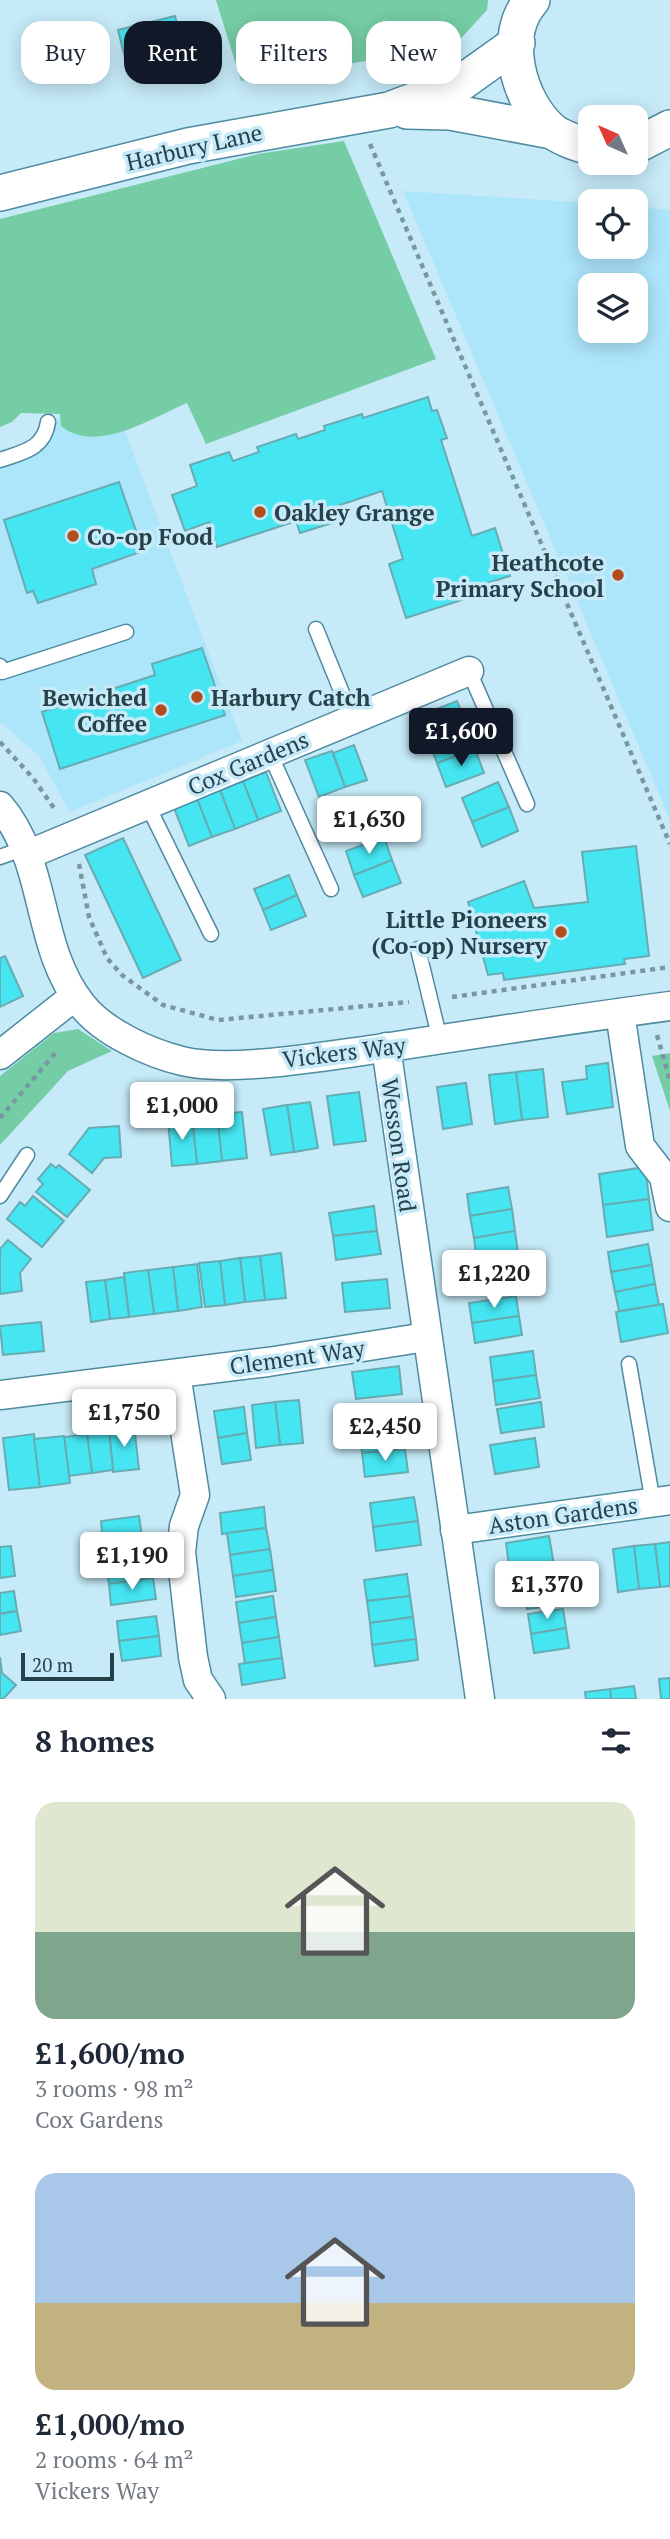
<!DOCTYPE html>
<meta charset="utf-8">
<style>
:root{--surface:#fff;--page:#f6f6f7;--text:#1f2937;--muted:#747a83;--accent:#111827}
body{margin:0;font-family:"PT Serif",serif;background:var(--page);color:var(--text);height:100vh;display:flex;flex-direction:column;font-size:26px;white-space:nowrap}
*{box-sizing:border-box;margin:0}
p{font-size:23px;color:var(--muted)}
.icon{flex:none;width:38px;height:38px;fill:none;stroke:currentColor;stroke-width:2;stroke-linecap:round;stroke-linejoin:round}
.map{position:relative;height:1699px;overflow:hidden}
.details{display:flex;flex-direction:column;background:var(--surface);flex:1}
.details>*{flex:none}
.banner{position:absolute;left:21px;top:21px;width:628px;height:63px;display:flex;gap:14px}
.needle{width:46px;rotate:315deg}
.fabs{position:absolute;left:578px;top:105px;display:grid;gap:14px}
.fabs a{display:grid;place-items:center;width:70px;height:70px;border-radius:14px;background:var(--surface);box-shadow:0 4px 18px #0003;font-size:35px}
.scale{position:absolute;left:21px;bottom:18px;width:93px;box-sizing:border-box;padding-left:7px;border:4px solid #27404a;border-top:0;font-size:19px;line-height:24px;white-space:nowrap;color:#27404a;-webkit-text-stroke:5px #c6eaf8;paint-order:stroke}
.price{position:absolute;translate:-50% -60px;padding:0 16px;border-radius:7px;background:#fff;color:#222;font-size:23px;line-height:46px;filter:drop-shadow(0 2px 4px #0008)}
.price::after{content:'';position:absolute;left:50%;top:42px;width:21px;height:16px;margin-left:-10px;background:inherit;clip-path:polygon(0 0,100% 0,50% 100%)}
.price.on{background:var(--accent);color:#fff}
ul{padding:0;list-style:none}
li{display:grid;align-content:center;gap:14px;height:371px;padding:0 35px}
li span{display:grid;place-items:center;height:217px;border-radius:21px;color:#555}
li>.icon{margin-inline-start:auto}
span .icon{width:126px;height:126px;fill:#fffc;stroke-width:1}
li b{font-size:30px}
h2{display:flex;justify-content:space-between;align-items:center;height:84px;padding:0 35px;font-size:30px}
.pill{padding:0 24px;border-radius:21px;background:var(--surface);box-shadow:0 4px 18px #0003;font-size:24px;line-height:63px}
.pill.on{background:var(--accent);color:#fff}
.map>svg:first-child{display:block}
.built{fill:#ade5fb;fill-rule:evenodd}
.green{fill:#75cda5}
.building{fill:#45e5f2;stroke:#67acb3;stroke-width:2}
.lines{fill:none;stroke-linecap:round;stroke-linejoin:round}
.service-casing{stroke:#4e8ba0;stroke-width:17}
.minor-casing{stroke:#4e8ba0;stroke-width:31}
.tertiary-casing{stroke:#4e8ba0;stroke-width:38}
.path{stroke:#7997a3;stroke-width:4.5;stroke-dasharray:5 5;stroke-linecap:butt}
.service{stroke:#fff;stroke-width:14}
.minor{stroke:#fff;stroke-width:28}
.tertiary{stroke:#fff;stroke-width:35}
.poi-dot{fill:#b24e1d;stroke:#c6eaf8;stroke-width:2.5}
.labels{text-anchor:middle;dominant-baseline:central;stroke-width:7;stroke-linejoin:round;paint-order:stroke}
.street-label{font-size:23px;fill:#27404a;stroke:#c6eaf8}
.poi-label{font-size:23px;font-weight:bold;fill:#27404a;stroke:#c6eaf8;text-anchor:start}
</style>
<div class="map">
<svg width="670" height="1699" viewBox="0 0 670 1699">
<rect width="100%" height="100%" fill="#c6eaf8"/>
<g class="built">
<path d="M403,191L590,203V247H635V207L670,210V820ZM590,285H635V331H590Z"/>
<polygon points="61,418 61,426 102,437 124,429 242,741 70,812 39,756 0,722 0,460 30,450 48,422"/>
</g>
<g class="green">
<polygon points="216,0 488,0 487,10 453,47 241,81"/>
<path d="M344,141L436,359L206,444L187,403C151,418 97,455 61,426L60,414L21,413L12,422L0,427V219L258,154Z"/>
<polygon points="78,1029 112,1051 68,1071 0,1145 0,1076 54,1033"/>
<polygon points="670,1053 670,1111 652,1056"/>
</g>
<g class="building">
<polygon points="175,16 186,60 129,74 118,30"/>
<polygon points="428,397 432,411 437,410 447,438 441,440 472,536 495,528 510,576 472,588 474,596 406,618 389,564 403,559 382,491 340,505 345,519 300,533 296,521 217,547 209,522 185,531 172,495 197,486 190,465 229,452 233,461 259,452 257,447 296,434 298,439 325,430 324,426 362,414 363,418"/>
<polygon points="119,482 143,551 92,569 96,584 38,603 33,591 27,593 4,520"/>
<polygon points="202,648 225,715 60,769 42,712 155,675 152,664"/>
<polygon points="457,701 466,725 428,739 419,716"/>
<polygon points="466,725 475,749 437,763 428,739"/>
<polygon points="354,745 367,780 345,787 333,753"/>
<polygon points="475,749 484,773 446,787 437,763"/>
<polygon points="332,751 345,787 319,797 305,760"/>
<polygon points="266,772 281,811 258,820 243,781"/>
<polygon points="243,781 258,820 235,829 220,790"/>
<polygon points="498,782 509,807 472,822 462,798"/>
<polygon points="220,790 235,829 212,837 197,799"/>
<polygon points="197,799 212,837 189,846 174,808"/>
<polygon points="509,807 518,831 482,847 472,822"/>
<polygon points="384,837 392,860 354,875 346,851"/>
<polygon points="123,838 181,960 143,978 85,855"/>
<polygon points="636,846 649,956 624,959 625,964 504,980 503,973 488,975 468,902 524,881 534,908 588,902 582,852"/>
<polygon points="392,860 401,883 363,897 354,875"/>
<polygon points="289,875 297,895 263,910 254,889"/>
<polygon points="297,895 306,916 271,930 263,910"/>
<polygon points="5,956 23,996 0,1007 0,958"/>
<polygon points="608,1063 613,1107 567,1114 562,1082 587,1079 586,1066"/>
<polygon points="543,1069 548,1117 522,1120 516,1072"/>
<polygon points="516,1072 522,1120 495,1124 489,1075"/>
<polygon points="466,1083 472,1124 443,1129 437,1087"/>
<polygon points="359,1092 366,1141 334,1145 327,1096"/>
<polygon points="310,1102 318,1148 294,1152 287,1105"/>
<polygon points="287,1105 294,1152 271,1155 263,1109"/>
<polygon points="242,1112 247,1158 222,1161 217,1114"/>
<polygon points="217,1114 222,1161 197,1164 192,1117"/>
<polygon points="192,1117 197,1164 172,1166 168,1120"/>
<polygon points="119,1126 121,1157 104,1158 92,1173 69,1154 89,1128"/>
<polygon points="51,1164 56,1168 59,1165 90,1190 67,1217 36,1192 43,1184 38,1179"/>
<polygon points="645,1167 649,1199 603,1205 599,1174"/>
<polygon points="508,1187 512,1209 470,1216 467,1194"/>
<polygon points="33,1196 64,1221 42,1247 7,1219 20,1202 25,1206"/>
<polygon points="649,1199 653,1230 607,1237 603,1205"/>
<polygon points="374,1206 377,1231 333,1236 329,1213"/>
<polygon points="512,1209 515,1231 474,1238 470,1216"/>
<polygon points="377,1231 381,1254 336,1260 333,1236"/>
<polygon points="515,1231 518,1253 477,1260 474,1238"/>
<polygon points="8,1240 31,1259 20,1273 22,1291 0,1294 0,1249"/>
<polygon points="648,1244 652,1265 611,1272 608,1252"/>
<polygon points="281,1253 286,1298 265,1300 260,1256"/>
<polygon points="518,1253 522,1275 481,1282 477,1260"/>
<polygon points="260,1256 265,1300 245,1302 240,1258"/>
<polygon points="240,1258 245,1302 225,1305 220,1261"/>
<polygon points="220,1261 225,1305 205,1307 199,1263"/>
<polygon points="197,1264 202,1307 178,1311 173,1267"/>
<polygon points="652,1265 655,1284 615,1292 611,1272"/>
<polygon points="173,1267 178,1311 154,1314 148,1270"/>
<polygon points="148,1270 154,1314 129,1317 124,1273"/>
<polygon points="124,1277 129,1317 110,1319 105,1280"/>
<polygon points="387,1279 390,1308 345,1312 342,1283"/>
<polygon points="105,1280 110,1319 91,1322 86,1282"/>
<polygon points="655,1284 659,1305 619,1311 615,1292"/>
<polygon points="516,1296 519,1316 472,1323 469,1303"/>
<polygon points="663,1304 668,1333 621,1342 616,1312"/>
<polygon points="519,1316 522,1335 475,1343 472,1323"/>
<polygon points="41,1322 44,1351 3,1355 0,1326"/>
<polygon points="533,1351 536,1375 493,1381 490,1357"/>
<polygon points="399,1366 402,1394 356,1399 352,1372"/>
<polygon points="536,1375 540,1398 496,1405 493,1381"/>
<polygon points="299,1400 303,1443 280,1445 275,1402"/>
<polygon points="275,1402 280,1445 256,1448 252,1405"/>
<polygon points="541,1402 544,1427 501,1433 497,1409"/>
<polygon points="244,1407 247,1433 218,1438 214,1411"/>
<polygon points="134,1425 139,1469 113,1472 109,1428"/>
<polygon points="403,1425 405,1449 362,1453 359,1430"/>
<polygon points="109,1431 113,1470 92,1473 87,1434"/>
<polygon points="247,1433 251,1460 222,1464 218,1438"/>
<polygon points="34,1434 40,1487 9,1490 3,1438"/>
<polygon points="87,1434 92,1473 69,1476 64,1437"/>
<polygon points="64,1436 70,1483 40,1487 34,1439"/>
<polygon points="535,1438 539,1467 495,1474 490,1445"/>
<polygon points="405,1449 408,1472 365,1477 362,1453"/>
<polygon points="414,1497 418,1521 373,1527 370,1503"/>
<polygon points="264,1507 266,1528 222,1534 220,1513"/>
<polygon points="139,1516 142,1537 103,1542 101,1521"/>
<polygon points="418,1521 421,1545 376,1551 373,1527"/>
<polygon points="266,1528 270,1549 230,1555 227,1533"/>
<polygon points="549,1536 554,1565 510,1572 506,1543"/>
<polygon points="142,1537 144,1558 106,1563 103,1542"/>
<polygon points="670,1542 670,1586 660,1587 655,1544"/>
<polygon points="655,1544 660,1587 639,1589 634,1546"/>
<polygon points="11,1546 15,1576 0,1578 0,1547"/>
<polygon points="634,1546 639,1589 618,1592 613,1549"/>
<polygon points="270,1549 273,1570 233,1576 230,1555"/>
<polygon points="144,1558 147,1579 109,1584 106,1563"/>
<polygon points="273,1570 276,1591 236,1597 233,1576"/>
<polygon points="407,1574 410,1596 367,1601 364,1580"/>
<polygon points="565,1577 569,1603 527,1609 523,1584"/>
<polygon points="153,1578 156,1599 111,1605 109,1584"/>
<polygon points="14,1591 17,1611 0,1614 0,1593"/>
<polygon points="273,1596 276,1617 239,1623 236,1602"/>
<polygon points="410,1596 413,1617 370,1623 367,1601"/>
<polygon points="563,1609 566,1628 531,1634 528,1614"/>
<polygon points="17,1611 21,1631 0,1635 0,1614"/>
<polygon points="156,1616 159,1636 119,1641 117,1621"/>
<polygon points="276,1617 279,1637 242,1643 239,1623"/>
<polygon points="413,1617 416,1639 372,1645 370,1623"/>
<polygon points="566,1628 569,1648 534,1653 531,1634"/>
<polygon points="159,1636 161,1656 122,1661 119,1641"/>
<polygon points="279,1637 282,1658 245,1664 242,1643"/>
<polygon points="416,1639 418,1660 375,1666 372,1645"/>
<polygon points="0,1657 2,1673 16,1685 3,1699 0,1699"/>
<polygon points="282,1658 285,1678 242,1685 239,1664"/>
<polygon points="670,1678 670,1699 661,1699 659,1679"/>
<polygon points="634,1686 636,1699 611,1699 610,1689"/>
<polygon points="610,1689 611,1699 586,1699 585,1692"/>
</g>
<g class="lines">
<defs>
<g id="service">
<path d="M0,460C23,452 44,449 48,422"/>
<polyline points="316,629 353,720"/>
<polyline points="0,666 2,672 126,632"/>
<polyline points="469,671 527,804"/>
<polyline points="270,754 331,889"/>
<polyline points="148,806 211,934"/>
<polyline points="0,857 25,848"/>
<polyline points="418,949 440,1040"/>
<polyline points="0,1196 27,1155"/>
<polyline points="629,1364 653,1503"/>
</g>
<g id="minor">
<path d="M0,806C48,862 35,947 82,1005C103,1032 149,1053 182,1061C231,1073 325,1056 377,1049C474,1034 572,1019 670,1006"/>
<polyline points="27,855 469,671"/>
<polyline points="620,1013 640,1146 664,1177 670,1207"/>
<polyline points="386,1047 480,1699"/>
<polyline points="0,1055 75,996"/>
<polyline points="176,1374 195,1495 184,1526 181,1552 193,1657 198,1680 211,1699"/>
<polyline points="0,1395 268,1362 426,1337"/>
<polyline points="455,1530 670,1500"/>
</g>
<g id="tertiary">
<path d="M532,0C500,36 519,101 550,129C560,138 577,143 590,147"/>
<polyline points="407,111 450,112 552,131"/>
<polyline points="635,146 670,128"/>
<polyline points="0,193 188,146 389,110 461,83 517,43"/>
</g>
</defs>
<use href="#service" class="service-casing"/>
<use href="#minor" class="minor-casing"/>
<use href="#tertiary" class="tertiary-casing"/>
<g class="path">
<polyline points="370,144 670,844"/>
<polyline points="0,742 33,778 56,811"/>
<polyline points="79,864 89,917 107,958 122,975 163,1005 218,1020 409,1002"/>
<polyline points="452,997 670,967"/>
<polyline points="657,1035 670,1081"/>
<polyline points="0,1118 58,1050"/>
</g>
<use href="#service" class="service"/>
<use href="#minor" class="minor"/>
<use href="#tertiary" class="tertiary"/>
</g>
<g class="poi-dot">
<circle cx="260" cy="512" r="7"/>
<circle cx="73" cy="536" r="7"/>
<circle cx="618" cy="575" r="7"/>
<circle cx="197" cy="697" r="7"/>
<circle cx="161" cy="710" r="7"/>
<circle cx="561" cy="932" r="7"/>
</g>
<g class="labels">
<g class="street-label">
<text transform="translate(194 147) rotate(-13)">Harbury Lane</text>
<text transform="translate(248 763) rotate(-23)">Cox Gardens</text>
<text transform="translate(344 1052) rotate(-7)">Vickers Way</text>
<text transform="translate(399 1145) rotate(82)">Wesson Road</text>
<text transform="translate(297 1357) rotate(-8)">Clement Way</text>
<text transform="translate(563 1515) rotate(-8)">Aston Gardens</text>
</g>
<g class="poi-label">
<text x="274" y="512">Oakley Grange</text>
<text x="87" y="536">Co-op Food</text>
<text x="604" y="562" text-anchor="end">Heathcote<tspan x="604" dy="26">Primary School</tspan></text>
<text x="147" y="697" text-anchor="end">Bewiched<tspan x="147" dy="26">Coffee</tspan></text>
<text x="211" y="697">Harbury Catch</text>
<text x="547" y="919" text-anchor="end">Little Pioneers<tspan x="547" dy="26">(Co-op) Nursery</tspan></text>
</g>
</g>
</svg>
<div class="fabs">
<a><svg class="needle" viewBox="-14 -14 28 28"><path d="M0-13l5 13h-10z" fill="#e53935"/><path d="M0 13l5-13h-10z" fill="#747a83"/></svg></a>
<a><svg class="icon" aria-label="locate" viewBox="0 0 24 24"><circle cx="12" cy="12" r="6"/><path d="M12 2v4M12 18v4M2 12h4M18 12h4"/></svg></a>
<a><svg class="icon" aria-label="layers" viewBox="0 0 24 24"><path d="M12 4l9 5-9 5-9-5zM3 14l9 5 9-5"/></svg></a>
</div>
<div class="scale">20 m</div>
<b class="price on" style="left:461px;top:768px">£1,600</b>
<b class="price" style="left:369px;top:856px">£1,630</b>
<b class="price" style="left:182px;top:1142px">£1,000</b>
<b class="price" style="left:494px;top:1310px">£1,220</b>
<b class="price" style="left:124px;top:1449px">£1,750</b>
<b class="price" style="left:385px;top:1463px">£2,450</b>
<b class="price" style="left:132px;top:1592px">£1,190</b>
<b class="price" style="left:547px;top:1621px">£1,370</b>
<div class="banner">
<a class="pill">Buy</a>
<a class="pill on">Rent</a>
<a class="pill">Filters</a>
<a class="pill">New</a>
</div>
</div>
<section class="details">
<h2>8 homes<svg class="icon" aria-label="filters" viewBox="0 0 24 24"><path d="M4 7h16M4 17h16"/><circle cx="9" cy="7" r="2"/><circle cx="15" cy="17" r="2"/></svg></h2>
<ul>
<li><span style="background:linear-gradient(#dfe7d0 60%,#7fa58c 0)"><svg class="icon" aria-label="home" viewBox="0 0 24 24"><path d="M3 11l9-7 9 7M6 9v11h12V9"/></svg></span><div><b>£1,600/mo</b><p>3 rooms · 98 m²</p><p>Cox Gardens</p></div></li>
<li><span style="background:linear-gradient(#a9c7e8 60%,#c2b280 0)"><svg class="icon" aria-label="home" viewBox="0 0 24 24"><path d="M3 11l9-7 9 7M6 9v11h12V9"/></svg></span><div><b>£1,000/mo</b><p>2 rooms · 64 m²</p><p>Vickers Way</p></div></li>
</ul>
</section>
